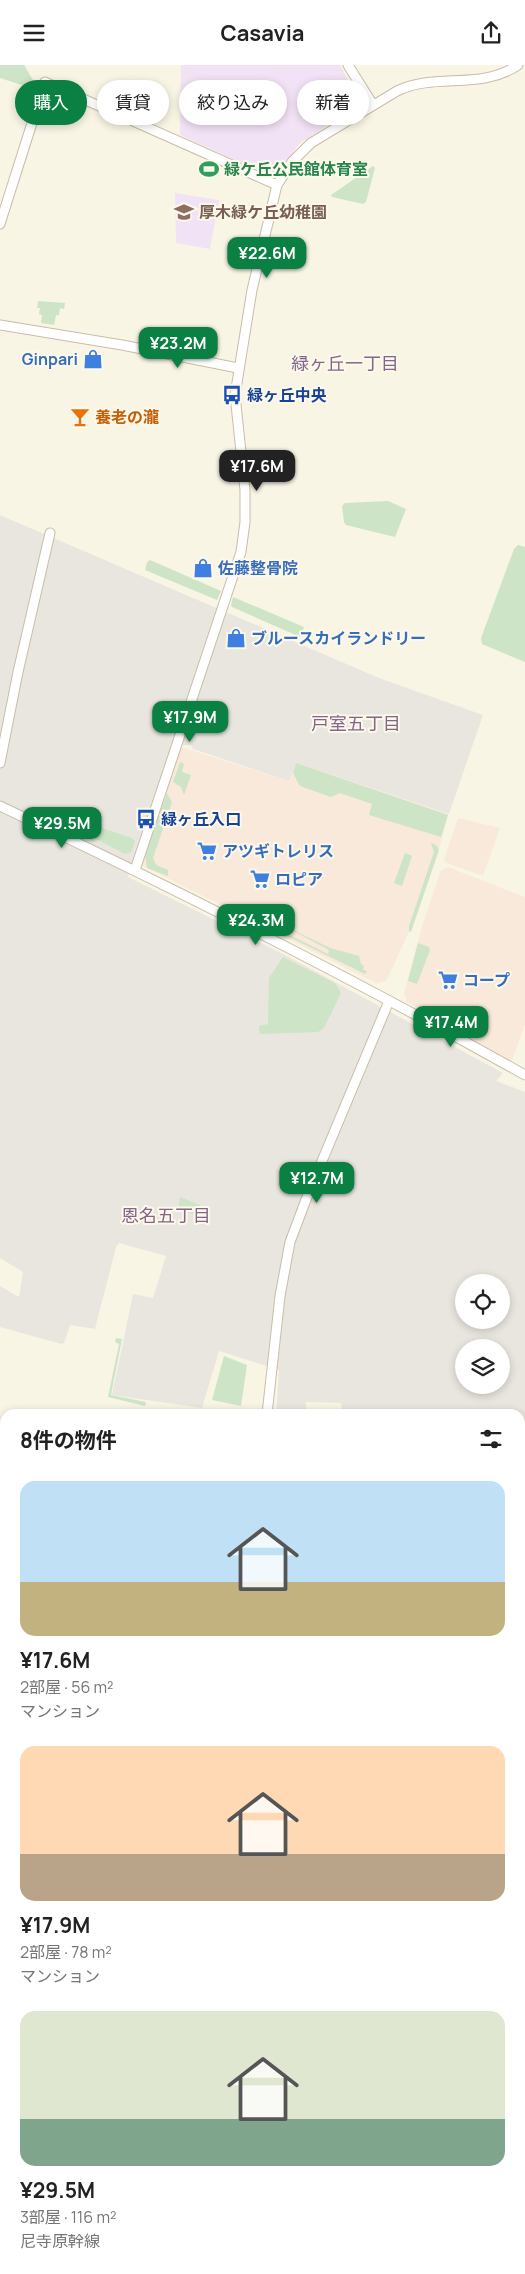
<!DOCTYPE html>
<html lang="ja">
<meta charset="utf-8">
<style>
:root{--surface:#fff;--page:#f6f6f6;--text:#222;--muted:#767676;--accent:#0b8043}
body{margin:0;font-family:Manrope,"Noto Sans JP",sans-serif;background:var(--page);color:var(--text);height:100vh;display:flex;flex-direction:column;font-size:19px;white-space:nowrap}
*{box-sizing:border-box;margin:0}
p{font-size:16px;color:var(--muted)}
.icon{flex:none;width:28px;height:28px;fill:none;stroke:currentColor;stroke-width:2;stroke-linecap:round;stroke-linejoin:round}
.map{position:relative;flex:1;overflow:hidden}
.drawer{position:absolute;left:0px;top:1344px;width:525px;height:866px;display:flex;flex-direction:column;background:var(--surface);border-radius:15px 15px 0 0;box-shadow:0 2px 8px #0003}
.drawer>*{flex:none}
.banner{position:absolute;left:15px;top:15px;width:495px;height:45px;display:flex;gap:10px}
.tools{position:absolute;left:455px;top:1209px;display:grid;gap:10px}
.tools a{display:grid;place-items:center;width:55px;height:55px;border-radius:50%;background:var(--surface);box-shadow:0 2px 8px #0003;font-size:25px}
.price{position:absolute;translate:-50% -42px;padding:0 11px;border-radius:10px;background:var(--accent);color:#fff;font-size:16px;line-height:32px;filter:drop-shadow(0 1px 2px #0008)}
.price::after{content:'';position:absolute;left:50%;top:30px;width:15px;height:11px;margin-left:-8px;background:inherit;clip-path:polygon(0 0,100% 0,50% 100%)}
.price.selected{background:#222;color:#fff}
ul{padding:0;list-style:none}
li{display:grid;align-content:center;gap:10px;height:265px;padding:0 20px}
li span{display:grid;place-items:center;height:155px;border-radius:15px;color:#555}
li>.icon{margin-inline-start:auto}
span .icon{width:90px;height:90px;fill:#fffc;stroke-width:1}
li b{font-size:21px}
h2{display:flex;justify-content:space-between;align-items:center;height:60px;padding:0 20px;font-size:21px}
.chip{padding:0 18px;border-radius:22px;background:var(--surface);box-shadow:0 2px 8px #0003;font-size:18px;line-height:45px}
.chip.selected{background:var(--accent);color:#fff}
header{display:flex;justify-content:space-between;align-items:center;height:65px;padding:0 20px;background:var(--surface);font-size:22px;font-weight:700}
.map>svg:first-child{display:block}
.commercial{fill:#f8e9db}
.industrial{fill:#e9e6df;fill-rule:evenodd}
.education{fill:#f2e2f5}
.green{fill:#cde4c6}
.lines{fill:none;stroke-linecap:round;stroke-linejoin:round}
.stream{stroke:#a5c1d0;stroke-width:2}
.river{stroke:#bdd4df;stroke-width:12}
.secondary-casing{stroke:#c8bda9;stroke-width:11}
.secondary{stroke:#fff;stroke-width:9}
.labels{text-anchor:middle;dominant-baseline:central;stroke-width:4;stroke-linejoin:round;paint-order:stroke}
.leisure-label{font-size:16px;font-weight:bold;fill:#27864d;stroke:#fcf9eb;text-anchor:start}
.education-label{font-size:16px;font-weight:bold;fill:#785e54;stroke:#fcf9eb;text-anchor:start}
.shop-label{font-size:16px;font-weight:bold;fill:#366cbe;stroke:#fcf9eb;text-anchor:start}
.transit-label{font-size:16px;font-weight:bold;fill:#164399;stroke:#fcf9eb;text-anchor:start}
.food-label{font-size:16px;font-weight:bold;fill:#c56008;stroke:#fcf9eb;text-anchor:start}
.neighbourhood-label{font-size:18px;fill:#85668b;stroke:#fcf9eb}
</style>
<header><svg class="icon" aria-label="menu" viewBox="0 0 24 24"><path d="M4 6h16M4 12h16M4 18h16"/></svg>Casavia<svg class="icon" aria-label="share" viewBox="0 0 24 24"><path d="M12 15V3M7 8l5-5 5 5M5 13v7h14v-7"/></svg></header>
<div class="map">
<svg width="525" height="2209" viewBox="0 0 525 2209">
<rect width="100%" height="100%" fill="#f9f5e5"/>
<g class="commercial">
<polygon points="181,682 289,716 296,698 448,749 439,785 409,867 386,916 376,918 141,800"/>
<polygon points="458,753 500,763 483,811 446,798 444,794"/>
<polygon points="448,802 525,832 525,959 512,996 407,937 404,928 422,862 441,805"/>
</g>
<path class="industrial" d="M0,450L379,613L483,650L449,749L296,698L289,716L193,684L191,680H179L128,812L285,890L503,1008L496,1016L525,1027V1476L520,1475V1349H343L341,1338L306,1337V1349H276L279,1305L219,1286L202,1343L112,1330L133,1229L153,1233L166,1191L119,1178L116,1182L95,1264L70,1260L64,1278L61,1279L0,1262V1221L19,1232L23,1207L0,1193ZM464,1218H501V1255H464ZM464,1282H501V1320H464Z"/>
<g class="education">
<polygon points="181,0 340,0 355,28 361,31 360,39 300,78 276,111 272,112 180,70"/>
<polygon points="175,128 219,135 210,184 176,178"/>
</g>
<g class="green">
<polygon points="0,0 24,0 36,20 34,24 0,13"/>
<polygon points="373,101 375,103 366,137 363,139 332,132 331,130"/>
<polygon points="38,236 65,238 64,244 60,243 59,250 56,250 54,260 41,258 42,250 39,249 40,243 37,243"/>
<polygon points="388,436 406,444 395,472 346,460 344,457 342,441 345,438"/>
<polygon points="518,480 525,482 525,597 482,579 481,573 514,484"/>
<polygon points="150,495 221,526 217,535 145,505 147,497"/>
<polygon points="233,532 304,562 300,572 232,542 231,540"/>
<polygon points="180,697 184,699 182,707 191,710 184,730 181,722 173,717"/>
<polygon points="296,698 448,750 441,772 369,750 372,739 340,728 331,732 300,721 293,708"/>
<polygon points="167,728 172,737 153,793 156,800 168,805 168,811 147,803 145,788"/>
<polygon points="55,748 132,773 135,776 131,787 125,789 71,761 70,758 54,749"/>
<polygon points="431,778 436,780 439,785 411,867 409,866 409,861 434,787"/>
<polygon points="405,788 412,791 402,821 394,818"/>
<polygon points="277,857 330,883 359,891 361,899 364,901 363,905 367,906 365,909 277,866 277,864 328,889 329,885"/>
<polygon points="418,878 429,882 430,885 417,919 408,916"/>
<polygon points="283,892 335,918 341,928 324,963 318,967 261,969 259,967 259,961 268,959 269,913"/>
<polygon points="180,1132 202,1141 199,1150 178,1145"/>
<polygon points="116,1273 122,1274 111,1330 146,1337 145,1341 108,1332 119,1279 115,1277"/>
<polygon points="224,1291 247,1300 241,1341 212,1335"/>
<polygon points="0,1455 5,1458 5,1516 0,1509"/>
<polygon points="520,2016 525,2018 525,2108 520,2107"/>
<polygon points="5,2112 5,2167 0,2165 0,2115"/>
</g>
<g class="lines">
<g class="stream">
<polyline points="0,1555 5,1559"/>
<polyline points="520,1578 525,1579"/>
</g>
<g class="river">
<polyline points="0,1691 5,1691"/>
<polyline points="520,1762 525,1765"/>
</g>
<defs>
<g id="secondary">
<polyline points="348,0 373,40"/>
<polyline points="0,159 45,17 277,120"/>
<polyline points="0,260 122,280 238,303"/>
<polyline points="0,698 18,607 50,468"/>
<path d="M0,741C178,825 354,914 525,1010"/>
<path d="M135,805L241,487L245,457V425L235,330L252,225L277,120L292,97L311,78L397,26C436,7 480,26 518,0"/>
<polyline points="267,1349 280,1231 290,1177 307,1132 389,936"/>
<polyline points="520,1672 525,1670"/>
<polyline points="520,1731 525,1734"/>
<polyline points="520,1794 525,1797"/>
<polyline points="0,1830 5,1834"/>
<polyline points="0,2078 5,2075"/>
<polyline points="90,2205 91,2209"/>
</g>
</defs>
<use href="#secondary" class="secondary-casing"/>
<use href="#secondary" class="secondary"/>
</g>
<defs>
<symbol id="stadium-bare" viewBox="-9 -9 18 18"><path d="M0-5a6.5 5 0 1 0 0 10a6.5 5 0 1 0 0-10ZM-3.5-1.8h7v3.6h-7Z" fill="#2e9e5b" stroke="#fcf9eb" stroke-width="2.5" paint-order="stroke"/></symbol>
<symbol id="school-bare" viewBox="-9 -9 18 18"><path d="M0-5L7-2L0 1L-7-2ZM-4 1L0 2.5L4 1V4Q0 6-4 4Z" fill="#8d6e63" stroke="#fcf9eb" stroke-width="2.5" paint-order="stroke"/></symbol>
<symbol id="shop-bare" viewBox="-9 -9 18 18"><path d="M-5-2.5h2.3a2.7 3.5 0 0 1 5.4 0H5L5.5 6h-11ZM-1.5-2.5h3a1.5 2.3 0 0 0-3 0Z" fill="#3f7fe0" stroke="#fcf9eb" stroke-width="2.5" paint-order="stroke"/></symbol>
<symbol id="bus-bare" viewBox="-9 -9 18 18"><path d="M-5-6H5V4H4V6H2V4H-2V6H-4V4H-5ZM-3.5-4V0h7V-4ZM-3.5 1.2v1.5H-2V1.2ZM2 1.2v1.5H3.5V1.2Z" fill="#1a4fb4" stroke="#fcf9eb" stroke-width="2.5" paint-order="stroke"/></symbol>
<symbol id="bar-bare" viewBox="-9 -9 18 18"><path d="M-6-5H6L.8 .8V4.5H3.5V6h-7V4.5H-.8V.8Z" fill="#e8710a" stroke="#fcf9eb" stroke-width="2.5" paint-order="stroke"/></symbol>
<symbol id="supermarket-bare" viewBox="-9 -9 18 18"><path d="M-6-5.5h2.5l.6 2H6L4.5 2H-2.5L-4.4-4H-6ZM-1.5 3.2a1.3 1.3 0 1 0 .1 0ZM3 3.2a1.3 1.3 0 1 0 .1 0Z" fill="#3f7fe0" stroke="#fcf9eb" stroke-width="2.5" paint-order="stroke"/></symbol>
</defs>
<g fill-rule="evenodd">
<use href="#stadium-bare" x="195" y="90" width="28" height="28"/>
<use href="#school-bare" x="170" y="133" width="28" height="28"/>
<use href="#shop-bare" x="79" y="280" width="28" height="28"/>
<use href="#bus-bare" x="218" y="316" width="28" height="28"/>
<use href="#bar-bare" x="66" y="338" width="28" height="28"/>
<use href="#shop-bare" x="189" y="489" width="28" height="28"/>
<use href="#shop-bare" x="222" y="559" width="28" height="28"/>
<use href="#bus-bare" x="132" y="740" width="28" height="28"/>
<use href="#supermarket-bare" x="193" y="772" width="28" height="28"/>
<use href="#supermarket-bare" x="246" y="800" width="28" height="28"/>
<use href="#supermarket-bare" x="434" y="901" width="28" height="28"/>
</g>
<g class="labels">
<g class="leisure-label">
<text x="224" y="104">緑ケ丘公民館体育室</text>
</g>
<g class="education-label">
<text x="199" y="147">厚木緑ケ丘幼稚園</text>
</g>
<g class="shop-label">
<text x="78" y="294" text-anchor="end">Ginpari</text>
<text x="218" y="503">佐藤整骨院</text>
<text x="251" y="573">ブルースカイランドリー</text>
<text x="222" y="786">アツギトレリス</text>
<text x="275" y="814">ロピア</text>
<text x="463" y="915">コープ</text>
</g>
<g class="transit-label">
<text x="247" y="330">緑ヶ丘中央</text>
<text x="161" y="754">緑ヶ丘入口</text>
</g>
<g class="food-label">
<text x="95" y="352">養老の瀧</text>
</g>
<g class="neighbourhood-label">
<text x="345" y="298">緑ヶ丘一丁目</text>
<text x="356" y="658">戸室五丁目</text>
<text x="166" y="1150">恩名五丁目</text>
</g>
</g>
</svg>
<div class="tools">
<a><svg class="icon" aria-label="locate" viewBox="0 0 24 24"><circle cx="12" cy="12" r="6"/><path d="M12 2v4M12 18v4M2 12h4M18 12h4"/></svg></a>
<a><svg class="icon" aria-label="layers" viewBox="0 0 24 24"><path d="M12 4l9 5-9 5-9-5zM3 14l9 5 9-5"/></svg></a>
</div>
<b class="price" style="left:267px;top:214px">¥22.6M</b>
<b class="price" style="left:178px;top:304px">¥23.2M</b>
<b class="price selected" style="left:257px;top:427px">¥17.6M</b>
<b class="price" style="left:190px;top:678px">¥17.9M</b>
<b class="price" style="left:62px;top:784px">¥29.5M</b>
<b class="price" style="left:256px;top:881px">¥24.3M</b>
<b class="price" style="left:451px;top:983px">¥17.4M</b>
<b class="price" style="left:317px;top:1139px">¥12.7M</b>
<div class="banner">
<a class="chip selected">購入</a>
<a class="chip">賃貸</a>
<a class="chip">絞り込み</a>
<a class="chip">新着</a>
</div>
<section class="drawer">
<h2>8件の物件<svg class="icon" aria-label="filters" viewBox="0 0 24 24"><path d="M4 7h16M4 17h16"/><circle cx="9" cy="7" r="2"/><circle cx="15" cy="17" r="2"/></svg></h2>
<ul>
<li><span style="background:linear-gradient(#bfe0f5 65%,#c2b280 0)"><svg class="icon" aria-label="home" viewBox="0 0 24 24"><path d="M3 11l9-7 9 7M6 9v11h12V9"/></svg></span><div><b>¥17.6M</b><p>2部屋 · 56 m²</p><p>マンション</p></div></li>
<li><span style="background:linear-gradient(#ffd9b3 70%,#b9a48a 0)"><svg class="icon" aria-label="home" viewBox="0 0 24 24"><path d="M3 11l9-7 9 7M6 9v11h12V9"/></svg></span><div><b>¥17.9M</b><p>2部屋 · 78 m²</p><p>マンション</p></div></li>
<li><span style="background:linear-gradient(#dfe7d0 70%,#7fa58c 0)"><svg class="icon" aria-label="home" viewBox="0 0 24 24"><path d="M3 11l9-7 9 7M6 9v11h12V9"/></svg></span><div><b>¥29.5M</b><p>3部屋 · 116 m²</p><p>尼寺原幹線</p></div></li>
</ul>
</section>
</div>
